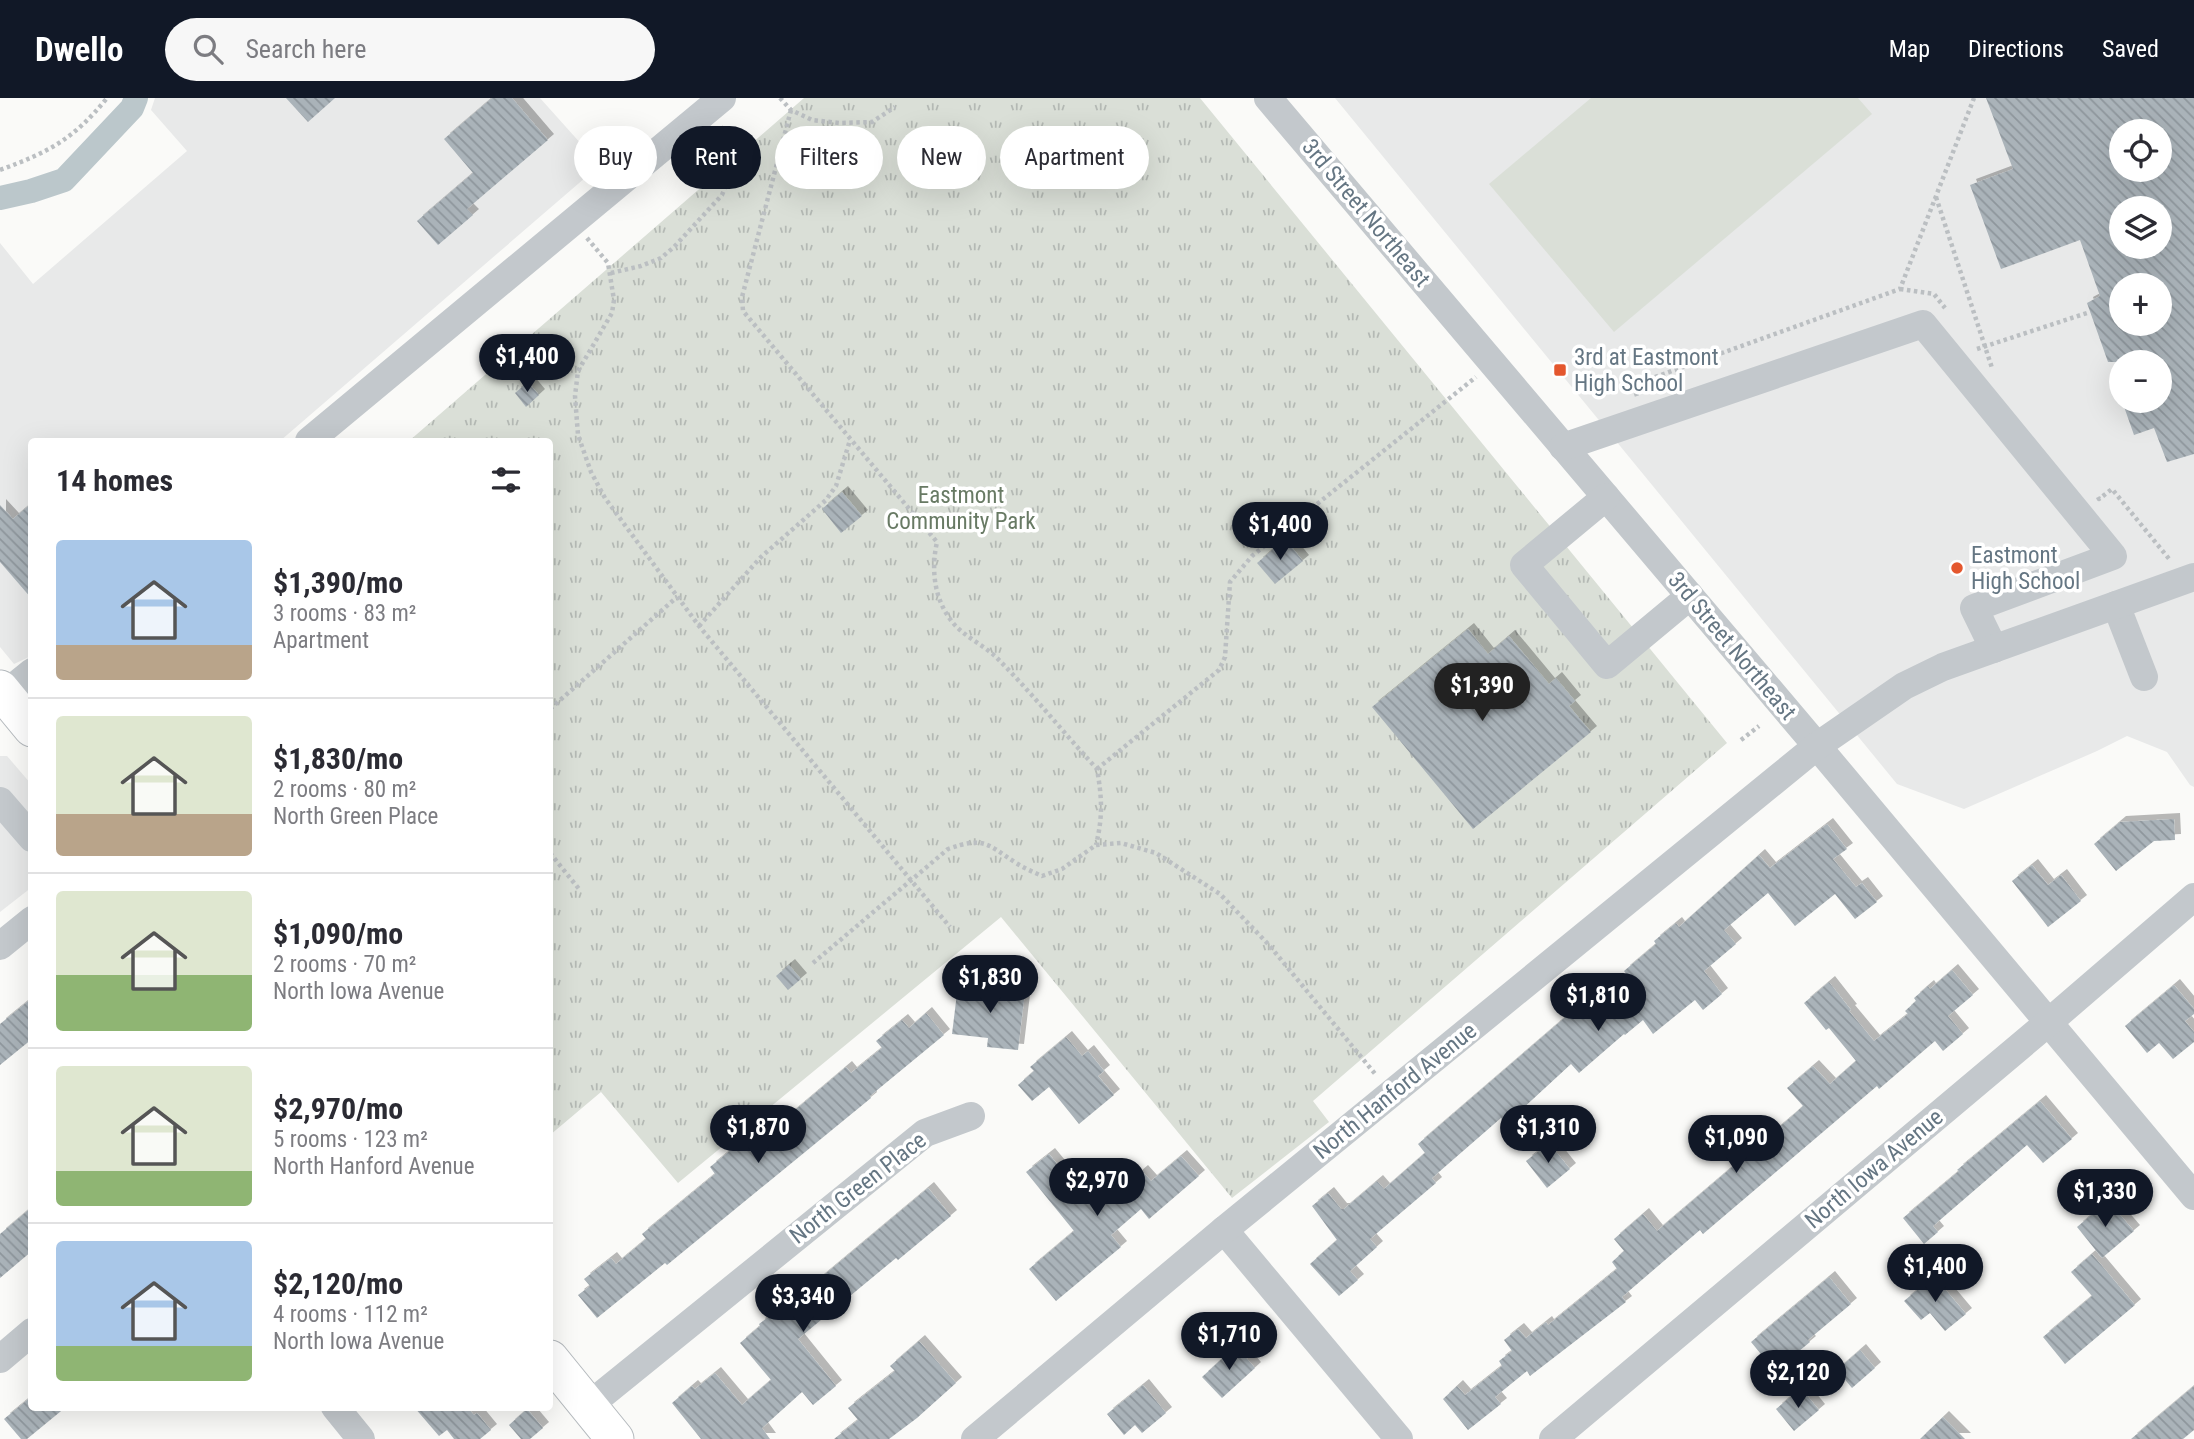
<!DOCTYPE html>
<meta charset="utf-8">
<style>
:root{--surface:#fff;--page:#f7f7f7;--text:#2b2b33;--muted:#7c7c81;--line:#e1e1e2;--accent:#111827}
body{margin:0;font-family:"Roboto Condensed",sans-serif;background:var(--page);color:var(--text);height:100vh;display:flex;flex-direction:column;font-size:26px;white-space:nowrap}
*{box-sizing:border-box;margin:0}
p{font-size:23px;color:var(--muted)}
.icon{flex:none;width:38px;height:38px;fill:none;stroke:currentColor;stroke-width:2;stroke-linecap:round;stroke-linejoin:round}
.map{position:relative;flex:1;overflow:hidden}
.drawer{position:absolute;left:28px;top:340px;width:525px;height:973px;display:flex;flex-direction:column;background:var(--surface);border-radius:7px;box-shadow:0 7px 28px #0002}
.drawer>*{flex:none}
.hud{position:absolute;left:574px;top:28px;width:665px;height:63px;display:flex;gap:14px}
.fabs{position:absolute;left:2109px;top:21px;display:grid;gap:14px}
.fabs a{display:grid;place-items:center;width:63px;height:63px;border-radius:50%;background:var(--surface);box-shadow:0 7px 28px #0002;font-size:35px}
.price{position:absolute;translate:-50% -60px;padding:0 16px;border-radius:24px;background:var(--accent);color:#fff;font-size:23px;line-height:46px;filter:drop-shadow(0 2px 4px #0008)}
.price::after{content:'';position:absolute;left:50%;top:42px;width:21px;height:16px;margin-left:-10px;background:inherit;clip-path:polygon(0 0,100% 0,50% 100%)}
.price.on{background:#222;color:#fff}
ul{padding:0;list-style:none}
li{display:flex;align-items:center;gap:21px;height:175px;padding:0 28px}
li+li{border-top:2px solid var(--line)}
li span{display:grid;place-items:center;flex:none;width:196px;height:140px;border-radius:7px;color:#555}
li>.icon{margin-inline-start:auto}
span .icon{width:84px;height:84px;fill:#fffc;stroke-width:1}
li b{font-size:30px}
h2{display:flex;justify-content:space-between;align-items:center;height:84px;padding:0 28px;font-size:30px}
.tag{padding:0 24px;border-radius:32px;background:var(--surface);box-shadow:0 7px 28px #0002;font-size:24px;line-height:63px}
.tag.on{background:var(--accent);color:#fff}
header{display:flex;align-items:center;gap:42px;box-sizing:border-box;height:98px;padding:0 35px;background:var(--accent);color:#fff}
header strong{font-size:33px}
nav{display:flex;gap:38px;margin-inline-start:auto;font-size:24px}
.search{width:490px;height:63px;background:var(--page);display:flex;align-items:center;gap:18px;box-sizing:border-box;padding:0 24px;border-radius:38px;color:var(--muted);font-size:26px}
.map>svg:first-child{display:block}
.built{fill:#e8e9e9;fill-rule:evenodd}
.grass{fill:#dadfd7}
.park{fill:url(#park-tufts)}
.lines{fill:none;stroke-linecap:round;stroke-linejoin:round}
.canal{stroke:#bbc7cb;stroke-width:24}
.building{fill:url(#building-back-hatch);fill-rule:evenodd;filter:url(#shadow)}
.major-casing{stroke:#b5babe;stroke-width:39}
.path{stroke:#bbbfc2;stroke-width:4.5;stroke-dasharray:3.5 3.5;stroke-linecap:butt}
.minor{stroke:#c3c8cc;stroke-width:28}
.major{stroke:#fff;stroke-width:37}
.poi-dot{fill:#e4572e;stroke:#fff;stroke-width:2.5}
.labels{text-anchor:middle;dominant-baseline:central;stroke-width:7;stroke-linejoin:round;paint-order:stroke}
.street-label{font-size:23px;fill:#657683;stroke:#fff}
.poi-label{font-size:23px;fill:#657683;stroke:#fff;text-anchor:start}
.park-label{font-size:23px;fill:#687a64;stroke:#fff}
</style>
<header>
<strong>Dwello</strong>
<div class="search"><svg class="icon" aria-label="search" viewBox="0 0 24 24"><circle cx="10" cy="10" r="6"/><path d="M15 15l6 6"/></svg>Search here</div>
<nav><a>Map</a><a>Directions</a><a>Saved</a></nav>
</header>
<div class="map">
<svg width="2194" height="1341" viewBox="0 0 2194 1341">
<defs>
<pattern id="park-tufts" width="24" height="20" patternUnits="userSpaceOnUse" patternTransform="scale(1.75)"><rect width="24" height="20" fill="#dadfd7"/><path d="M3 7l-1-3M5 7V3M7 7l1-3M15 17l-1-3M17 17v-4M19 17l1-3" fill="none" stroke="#b4b9b4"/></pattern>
<pattern id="building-back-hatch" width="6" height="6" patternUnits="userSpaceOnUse" patternTransform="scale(1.75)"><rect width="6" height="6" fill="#aab3b9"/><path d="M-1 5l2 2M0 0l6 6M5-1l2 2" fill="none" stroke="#8e969c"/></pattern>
<filter id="shadow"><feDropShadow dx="6" dy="-6" stdDeviation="0" flood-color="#0004"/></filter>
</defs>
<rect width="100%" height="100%" fill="#fafaf8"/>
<g class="built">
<polygon points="155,0 540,0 600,67 280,343 32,343 31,558 14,566 0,549 0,145 33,186 187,53 151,12"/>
<path d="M1335,0H2194V689L2190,687L2167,654L2127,638L2097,653L1964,711L1897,686ZM2121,33H2160V72H2121ZM2121,110H2160V149H2121ZM2121,187H2160V226H2121ZM2121,264H2160V303H2121Z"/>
<polygon points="0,658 7,658 31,686 32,789 0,814"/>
</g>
<polygon class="grass" points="1591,0 1858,0 1872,16 1614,234 1489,86"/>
<polygon class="park" points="804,0 1200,0 1727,645 1313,1003 1329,1024 1232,1100 1001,819 678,1085 601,994 550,1037 550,343 409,343"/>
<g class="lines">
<polyline class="canal" points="0,100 31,93 64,82 132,10 136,0"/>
</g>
<g class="building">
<polygon points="286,0 335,0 308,24"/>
<polygon points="492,0 512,0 548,42 467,111 473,117 438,147 417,123 473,75 444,41"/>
<path d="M1986,0H2194V356L2167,364L2154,330L2134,337L2122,303H2160V264H2108L2087,205L2100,198L2080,142L2001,171L1970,87L2013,71ZM2121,33H2160V72H2121ZM2121,110H2160V149H2121ZM2121,187H2160V226H2121Z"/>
<polygon points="528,284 539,297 526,309 515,295"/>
<polygon points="842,394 862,418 841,435 822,411"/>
<polygon points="32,405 32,501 0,464 0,407 13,421"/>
<polygon points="1285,441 1303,463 1275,486 1257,465"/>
<polygon points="1468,531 1488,556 1509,538 1549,586 1556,580 1575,603 1569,608 1591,634 1473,731 1372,609"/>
<polygon points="2174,721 2175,742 2154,743 2116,773 2094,746 2120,724"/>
<polygon points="1827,726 1847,751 1833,761 1856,789 1862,785 1877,804 1855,821 1835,796 1795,828 1768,795 1724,832 1736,846 1704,873 1722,896 1703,912 1695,902 1653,936 1643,922 1625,937 1624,936 1579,975 1571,966 1506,1026 1501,1020 1432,1080 1436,1085 1370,1141 1377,1149 1350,1173 1358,1182 1339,1198 1310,1166 1337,1142 1312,1108 1328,1095 1341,1111 1344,1111 1377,1083 1384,1091 1425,1055 1418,1046 1584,903 1599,920 1637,889 1624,873 1656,846 1654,843 1676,825 1679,829 1759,757 1770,770"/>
<polygon points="2032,767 2048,787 2061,777 2081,803 2048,829 2012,783"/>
<polygon points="789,867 801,881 788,892 776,878"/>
<polygon points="1952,872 1973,897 1948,918 1963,936 1943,953 1935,943 1879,991 1877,988 1703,1136 1700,1132 1622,1199 1626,1204 1530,1278 1527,1273 1495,1299 1501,1306 1468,1332 1443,1301 1457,1288 1465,1297 1502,1268 1499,1263 1512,1253 1504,1242 1518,1231 1526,1240 1546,1224 1548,1227 1617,1171 1612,1164 1624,1153 1614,1141 1643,1116 1657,1133 1791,1019 1803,1008 1787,990 1813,968 1830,986 1856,963 1829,930 1826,932 1804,905 1829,884 1851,912 1849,913 1874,943 1908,916 1905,913 1916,903 1914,900 1928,888 1930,891"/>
<polygon points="958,887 1025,894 1018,952 987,949 988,940 952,936"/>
<polygon points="2174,887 2194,911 2194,916 2185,923 2194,934 2194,944 2173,961 2159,945 2147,955 2125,928"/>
<polygon points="32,900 32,941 0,967 0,926"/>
<polygon points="926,915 944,937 870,998 871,1000 667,1167 665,1165 597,1220 578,1197 590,1188 584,1181 611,1160 616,1166 646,1141 642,1136 715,1076 710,1069 742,1043 749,1051 846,969 851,975 882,950 876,943 902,922 909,930"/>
<polygon points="1066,939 1082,958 1088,953 1104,973 1098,978 1114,997 1079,1026 1049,989 1032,1003 1018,987 1034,973 1030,969"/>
<polygon points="2040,1003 2072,1041 2043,1065 2027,1047 1933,1128 1938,1134 1924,1146 1903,1120 1959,1073 1957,1072"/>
<polygon points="1549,1045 1570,1071 1547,1090 1526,1063"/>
<polygon points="1049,1056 1087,1102 1113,1080 1122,1090 1142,1073 1151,1083 1181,1058 1199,1078 1149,1121 1141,1111 1111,1137 1121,1149 1056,1203 1029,1171 1074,1133 1026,1074"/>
<polygon points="928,1090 951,1118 898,1162 896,1160 798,1241 836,1288 813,1307 802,1294 762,1330 770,1341 701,1341 672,1305 692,1288 695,1291 715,1275 742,1307 771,1282 740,1245 760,1228 759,1226 787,1205 794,1213 823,1189 818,1182"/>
<polygon points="2108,1103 2134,1133 2102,1160 2077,1129"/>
<polygon points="32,1109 32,1153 0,1180 0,1136"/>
<polygon points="2092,1156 2135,1207 2065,1266 2043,1239 2092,1198 2071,1174"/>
<polygon points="1934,1178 1966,1216 1945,1233 1930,1215 1921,1222 1904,1203"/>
<polygon points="1829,1179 1851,1206 1808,1242 1810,1244 1775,1273 1751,1244"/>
<polygon points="919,1243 956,1285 917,1320 889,1341 834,1341 858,1322 848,1310 895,1273 890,1268"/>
<polygon points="1236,1248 1255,1270 1222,1300 1202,1279"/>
<polygon points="1860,1252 1875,1270 1852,1290 1837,1272"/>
<polygon points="1143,1287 1166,1315 1142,1335 1135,1327 1124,1337 1107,1316"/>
<polygon points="2194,1288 2194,1332 2183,1341 2131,1341"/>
<polygon points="1801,1290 1819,1312 1794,1333 1776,1311"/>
<polygon points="32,1298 32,1309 66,1309 27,1341 21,1341 4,1321"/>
<polygon points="414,1309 467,1309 474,1317 477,1315 491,1332 480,1341 454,1341 447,1332 439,1338"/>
<polygon points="527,1311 543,1330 530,1341 521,1341 509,1327"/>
<polygon points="1943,1319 1965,1341 1920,1341"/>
</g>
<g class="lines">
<defs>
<g id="major">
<polyline points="0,591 32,630"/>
<polyline points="550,1261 615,1341"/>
</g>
</defs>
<use href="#major" class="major-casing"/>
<g class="path">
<polyline points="780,0 791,12 812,22 839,25 872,24 895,9"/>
<path d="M791,12L742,199L743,213L937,444C931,471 934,499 950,521C961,537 982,546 996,559C1031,594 1063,634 1097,671C1102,700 1103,718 1096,747"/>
<path d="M0,72C49,54 74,41 107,0"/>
<polyline points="1936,99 1992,270"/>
<polyline points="587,140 608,165 614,202 612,215 578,273 575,298 578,337 591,374 605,400 699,528 950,829"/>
<polyline points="611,175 641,168 661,160 674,149 722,97 740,52 721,29"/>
<polyline points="1900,191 1934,196 1945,210"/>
<polyline points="1977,251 2090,214"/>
<polyline points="1637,298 1633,287 1900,191 1974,0"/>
<polyline points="2098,399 2099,401 2112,391 2170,462"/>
<polyline points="699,528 761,459 826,402 836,388 850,342"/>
<polyline points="550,611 677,499"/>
<polyline points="1741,642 1759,628"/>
<polyline points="1097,671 1219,572 1225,559 1230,484 1252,458 1476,279"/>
<polyline points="550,755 579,791"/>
<path d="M813,865L948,751C984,738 987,746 1016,765C1024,770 1033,774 1042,778L1062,771L1096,747L1121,745L1156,755L1220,796L1269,847L1376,977"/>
</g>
<g class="minor">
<polyline points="1268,0 1817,648 2194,1098"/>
<polyline points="309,343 722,0"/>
<polyline points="1563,349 1923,226 2113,458 1974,510 1994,551"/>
<polyline points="1606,399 1524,467 1607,567 1690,498"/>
<polyline points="2116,507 2144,579"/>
<polyline points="0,600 32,574"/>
<polyline points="0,703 32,740"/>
<polyline points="0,848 32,822"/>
<polyline points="1224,1132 1399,1341"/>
<polyline points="0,1261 32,1234"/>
<polyline points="588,1308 925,1035 971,1018"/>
<polyline points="335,1309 361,1341"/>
<polyline points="975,1341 1224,1132 1817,648 1904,588 1943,569 2194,479"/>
<polyline points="1553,1341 2049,924 2194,799"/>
</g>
<use href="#major" class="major"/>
</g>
<g class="poi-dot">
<rect x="1553" y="265" width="14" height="14" rx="3.5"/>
<circle cx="1957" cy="470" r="7"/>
</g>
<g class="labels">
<g class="street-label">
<text transform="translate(1366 115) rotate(50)">3rd Street Northeast</text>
<text transform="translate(1732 548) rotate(50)">3rd Street Northeast</text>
<text transform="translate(1395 993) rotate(-39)">North Hanford Avenue</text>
<text transform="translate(1874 1071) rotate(-40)">North Iowa Avenue</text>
<text transform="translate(858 1090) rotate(-38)">North Green Place</text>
</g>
<g class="poi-label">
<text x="1574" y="259">3rd at Eastmont<tspan x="1574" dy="26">High School</tspan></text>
<text x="1971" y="457">Eastmont<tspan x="1971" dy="26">High School</tspan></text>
</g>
<g class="park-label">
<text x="961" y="397">Eastmont<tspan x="961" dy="26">Community Park</tspan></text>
</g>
</g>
</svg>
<div class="fabs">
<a><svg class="icon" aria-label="locate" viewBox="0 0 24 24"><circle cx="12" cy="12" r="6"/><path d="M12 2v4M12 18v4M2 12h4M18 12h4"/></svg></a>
<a><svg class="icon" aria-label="layers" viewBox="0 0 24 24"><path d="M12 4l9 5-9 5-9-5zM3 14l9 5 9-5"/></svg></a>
<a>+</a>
<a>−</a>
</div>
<b class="price" style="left:527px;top:296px">$1,400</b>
<b class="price" style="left:1280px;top:464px">$1,400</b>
<b class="price on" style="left:1482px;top:625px">$1,390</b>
<b class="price" style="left:990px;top:917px">$1,830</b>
<b class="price" style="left:1598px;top:935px">$1,810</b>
<b class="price" style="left:758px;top:1067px">$1,870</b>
<b class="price" style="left:1548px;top:1067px">$1,310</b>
<b class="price" style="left:1736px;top:1077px">$1,090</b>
<b class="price" style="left:1097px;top:1120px">$2,970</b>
<b class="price" style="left:2105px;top:1131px">$1,330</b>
<b class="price" style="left:1935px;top:1206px">$1,400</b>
<b class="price" style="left:803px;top:1236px">$3,340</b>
<b class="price" style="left:1229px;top:1274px">$1,710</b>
<b class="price" style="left:1798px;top:1312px">$2,120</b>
<div class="hud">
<a class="tag">Buy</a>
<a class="tag on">Rent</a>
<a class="tag">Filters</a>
<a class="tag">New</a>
<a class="tag">Apartment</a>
</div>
<section class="drawer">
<h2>14 homes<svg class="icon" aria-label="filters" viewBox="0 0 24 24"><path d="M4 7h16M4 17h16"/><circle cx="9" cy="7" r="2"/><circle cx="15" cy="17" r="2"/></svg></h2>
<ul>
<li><span style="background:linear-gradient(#a9c7e8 75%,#b9a48a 0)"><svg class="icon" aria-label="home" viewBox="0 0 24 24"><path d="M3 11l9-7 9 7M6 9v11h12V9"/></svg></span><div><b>$1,390/mo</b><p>3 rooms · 83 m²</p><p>Apartment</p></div></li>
<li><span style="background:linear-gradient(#dfe7d0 70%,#b9a48a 0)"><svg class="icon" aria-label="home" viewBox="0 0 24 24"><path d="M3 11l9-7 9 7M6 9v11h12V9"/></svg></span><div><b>$1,830/mo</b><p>2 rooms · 80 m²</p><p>North Green Place</p></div></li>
<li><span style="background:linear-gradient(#dfe7d0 60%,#8fb573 0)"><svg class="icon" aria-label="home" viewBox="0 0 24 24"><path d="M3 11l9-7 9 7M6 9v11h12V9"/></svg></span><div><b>$1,090/mo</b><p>2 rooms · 70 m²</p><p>North Iowa Avenue</p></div></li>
<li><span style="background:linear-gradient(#dfe7d0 75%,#8fb573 0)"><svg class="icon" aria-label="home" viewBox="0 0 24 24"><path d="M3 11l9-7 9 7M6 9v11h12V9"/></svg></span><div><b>$2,970/mo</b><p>5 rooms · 123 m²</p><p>North Hanford Avenue</p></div></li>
<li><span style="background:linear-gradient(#a9c7e8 75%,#8fb573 0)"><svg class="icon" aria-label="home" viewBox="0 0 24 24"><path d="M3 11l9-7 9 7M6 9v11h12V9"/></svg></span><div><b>$2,120/mo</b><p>4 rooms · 112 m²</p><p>North Iowa Avenue</p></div></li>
</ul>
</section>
</div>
